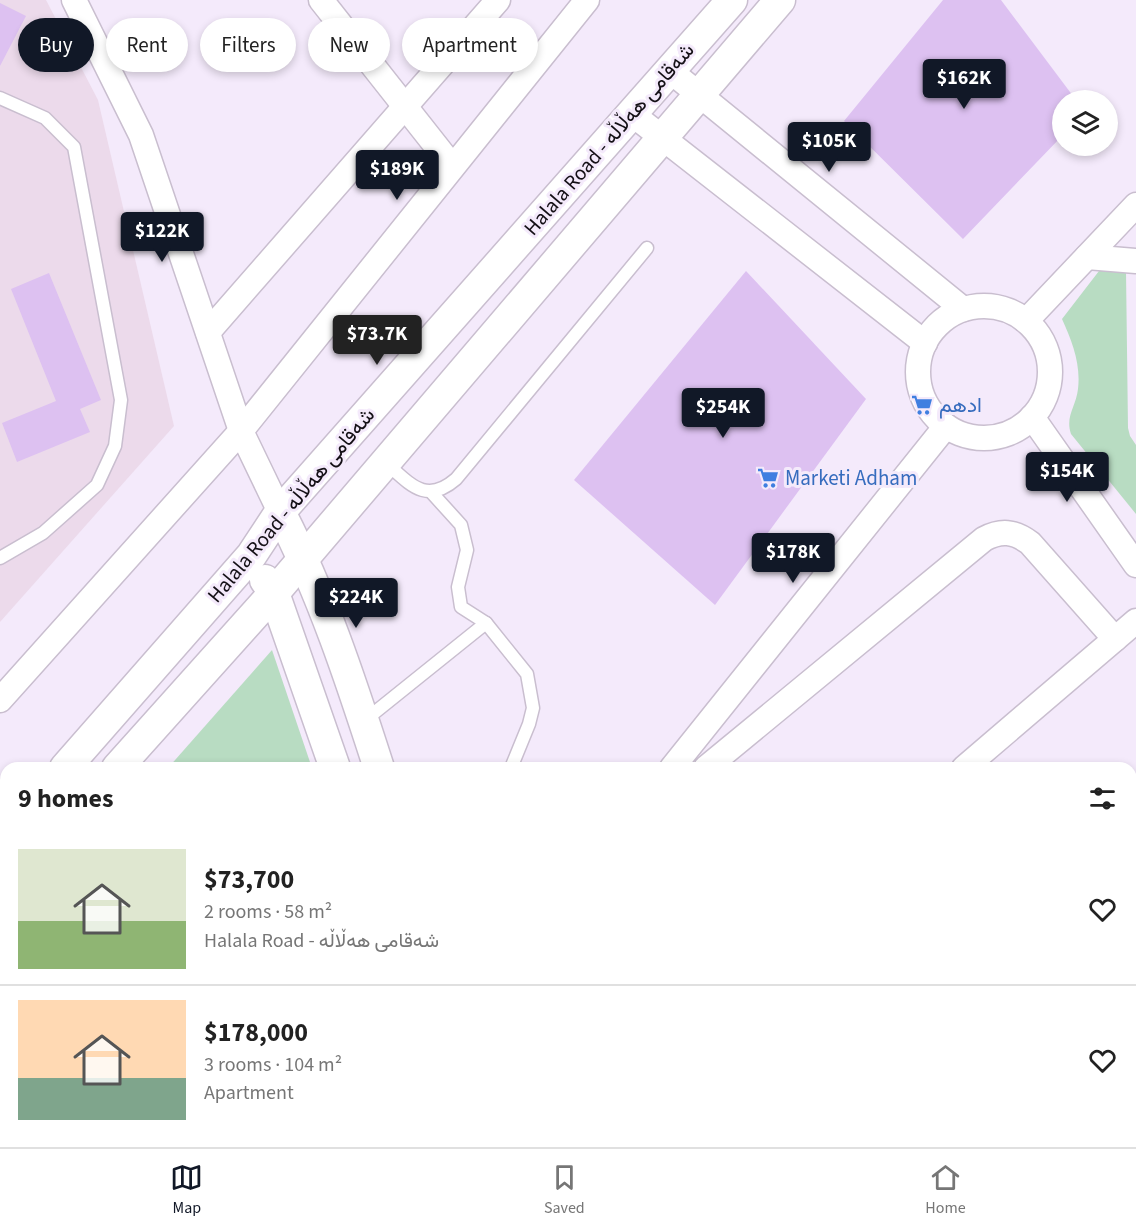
<!DOCTYPE html>
<meta charset="utf-8">
<style>
:root{--surface:#fff;--page:#f2f2f2;--text:#222;--muted:#767676;--line:#e0e0e0;--accent:#111827}
body{margin:0;font-family:"Source Sans 3",Vazirmatn,sans-serif;background:var(--page);color:var(--text);height:100vh;display:flex;flex-direction:column;font-size:22px;white-space:nowrap}
*{box-sizing:border-box;margin:0}
p{font-size:20px;color:var(--muted)}
.icon{flex:none;width:33px;height:33px;fill:none;stroke:currentColor;stroke-width:2;stroke-linecap:round;stroke-linejoin:round}
.map{position:relative;flex:1;overflow:hidden}
.sheet{position:absolute;left:0px;top:762px;width:1137px;height:386px;display:flex;flex-direction:column;background:var(--surface);border-radius:18px 18px 0 0;box-shadow:0 3px 9px #0003}
.sheet>*{flex:none}
.guide{position:absolute;left:18px;top:18px;width:600px;height:54px;display:flex;gap:12px}
.fabs{position:absolute;left:1052px;top:90px;display:grid;gap:12px}
.fabs a{display:grid;place-items:center;width:66px;height:66px;border-radius:50%;background:var(--surface);box-shadow:0 3px 9px #0003;font-size:30px}
.price{position:absolute;translate:-50% -51px;padding:0 14px;border-radius:6px;background:var(--accent);color:#fff;font-size:20px;line-height:39px;filter:drop-shadow(0 2px 3px #0008)}
.price::after{content:'';position:absolute;left:50%;top:36px;width:18px;height:14px;margin-left:-9px;background:inherit;clip-path:polygon(0 0,100% 0,50% 100%)}
.price.current{background:#222;color:#fff}
ul{padding:0;list-style:none}
li{display:flex;align-items:center;gap:18px;height:150px;padding:0 18px}
li+li{border-top:2px solid var(--line)}
li span{display:grid;place-items:center;flex:none;width:168px;height:120px;border-radius:0px;color:#555}
li>.icon{margin-inline-start:auto}
span .icon{width:72px;height:72px;fill:#fffc;stroke-width:1}
li b{font-size:26px}
h2{display:flex;justify-content:space-between;align-items:center;height:72px;padding:0 18px;font-size:26px}
.tag{padding:0 21px;border-radius:27px;background:var(--surface);box-shadow:0 3px 9px #0003;font-size:21px;line-height:54px}
.tag.current{background:var(--accent);color:#fff}
.tabs{display:flex;justify-content:space-around;align-items:center;height:84px;border-top:2px solid var(--line);background:var(--surface);font-size:16px;color:var(--muted)}
.tabs a{display:grid;justify-items:center;gap:3px}
.tabs .current{color:var(--accent)}
.map>svg:first-child{display:block}
.education{fill:#ecdaeb}
.green{fill:#b8dcc2}
.building{fill:#ddc1f1}
.lines{fill:none;stroke-linecap:round;stroke-linejoin:round}
.service-casing{stroke:#c9becf;stroke-width:15}
.minor-casing{stroke:#c9becf;stroke-width:27}
.tertiary-casing{stroke:#c9becf;stroke-width:33}
.service{stroke:#fff;stroke-width:12}
.minor{stroke:#fff;stroke-width:24}
.tertiary{stroke:#fff;stroke-width:30}
.labels{text-anchor:middle;dominant-baseline:central;stroke-width:6;stroke-linejoin:round;paint-order:stroke}
.street-label{font-size:21px;fill:#141016;stroke:#f4eafb}
.shop-label{font-size:21px;fill:#366cbe;stroke:#f4eafb;text-anchor:start}
</style>
<div class="map">
<svg width="1136" height="1147" viewBox="0 0 1136 1147">
<rect width="100%" height="100%" fill="#f4eafb"/>
<polygon class="education" points="0,0 46,0 98,100 174,426 0,622"/>
<g class="green">
<path d="M1099,271H1126L1128,428L1130,436L1136,445V514L1071,434C1065,416 1076,407 1078,389C1081,364 1072,341 1062,319Z"/>
<polygon points="272,650 312,768 168,768"/>
<polygon points="6,951 6,1142 324,1142 308,1147 0,1147 0,958"/>
</g>
<g class="building">
<polygon points="943,0 1001,0 1076,100 1062,100 1062,136 963,239 844,121"/>
<polygon points="0,3 26,16 0,66"/>
<polygon points="746,271 866,399 715,605 574,480"/>
<polygon points="49,273 101,400 80,409 90,432 17,462 2,423 56,401 11,289"/>
<polygon points="6,981 6,1142 36,1142 36,1147 0,1147 0,989"/>
</g>
<g class="lines">
<defs>
<g id="service">
<polyline points="0,98 45,118 74,147 121,400 115,446 97,485 43,533 0,558"/>
<path d="M386,463C410,484 426,505 456,479L647,248"/>
<polyline points="432,493 461,525 467,550 458,587 461,607 486,623 527,674 533,708 529,724 511,768"/>
<polyline points="364,721 486,623"/>
</g>
<g id="minor">
<polyline points="74,0 141,135 241,431 280,512"/>
<polyline points="321,0 452,166"/>
<polyline points="669,70 963,309"/>
<polyline points="632,114 925,343"/>
<polyline points="1087,257 1136,261"/>
<circle cx="984" cy="372" r="66"/>
<polyline points="1026,321 1136,205"/>
<polyline points="208,332 498,0"/>
<polyline points="1032,417 1136,565"/>
<polyline points="0,700 241,431 587,0"/>
<polyline points="672,768 946,426"/>
<path d="M706,768L984,539C1001,530 1014,531 1030,543L1115,639"/>
<polyline points="964,768 1136,621"/>
<polyline points="1131,917 1136,913"/>
<polyline points="591,1142 593,1147"/>
<polyline points="970,1142 975,1147"/>
<polyline points="1080,1142 1085,1147"/>
<polyline points="391,1147 407,1142"/>
<polyline points="817,1147 824,1142"/>
</g>
<g id="tertiary">
<path d="M280,512C322,593 351,681 379,768"/>
<polyline points="265,580 274,593 335,768"/>
<polyline points="65,768 251,556 280,512 732,0"/>
<polyline points="117,768 274,593 780,0"/>
<polyline points="0,841 6,835"/>
<polyline points="0,899 6,892"/>
<polyline points="463,1142 465,1147"/>
<polyline points="502,1142 504,1147"/>
</g>
</defs>
<use href="#service" class="service-casing"/>
<use href="#minor" class="minor-casing"/>
<use href="#tertiary" class="tertiary-casing"/>
<use href="#service" class="service"/>
<use href="#minor" class="minor"/>
<use href="#tertiary" class="tertiary"/>
</g>
<defs>
<symbol id="supermarket-bare" viewBox="-9 -9 18 18"><path d="M-6-5.5h2.5l.6 2H6L4.5 2H-2.5L-4.4-4H-6ZM-1.5 3.2a1.3 1.3 0 1 0 .1 0ZM3 3.2a1.3 1.3 0 1 0 .1 0Z" fill="#3f7fe0" stroke="#f4eafb" stroke-width="2.5" paint-order="stroke"/></symbol>
</defs>
<g fill-rule="evenodd">
<use href="#supermarket-bare" x="907" y="390" width="30" height="30"/>
<use href="#supermarket-bare" x="753" y="463" width="30" height="30"/>
</g>
<g class="labels">
<g class="street-label">
<text transform="translate(609 139) rotate(-49)">Halala Road - شەقامی هەڵاڵە</text>
<text transform="translate(291 505) rotate(-50)">Halala Road - شەقامی هەڵاڵە</text>
</g>
<g class="shop-label">
<text x="939" y="405">ادهم</text>
<text x="785" y="478">Marketi Adham</text>
</g>
</g>
</svg>
<div class="fabs">
<a><svg class="icon" aria-label="layers" viewBox="0 0 24 24"><path d="M12 4l9 5-9 5-9-5zM3 14l9 5 9-5"/></svg></a>
</div>
<b class="price" style="left:964px;top:110px">$162K</b>
<b class="price" style="left:829px;top:173px">$105K</b>
<b class="price" style="left:397px;top:201px">$189K</b>
<b class="price" style="left:162px;top:263px">$122K</b>
<b class="price current" style="left:377px;top:366px">$73.7K</b>
<b class="price" style="left:723px;top:439px">$254K</b>
<b class="price" style="left:1067px;top:503px">$154K</b>
<b class="price" style="left:793px;top:584px">$178K</b>
<b class="price" style="left:356px;top:629px">$224K</b>
<div class="guide">
<a class="tag current">Buy</a>
<a class="tag">Rent</a>
<a class="tag">Filters</a>
<a class="tag">New</a>
<a class="tag">Apartment</a>
</div>
<section class="sheet">
<h2>9 homes<svg class="icon" aria-label="filters" viewBox="0 0 24 24"><path d="M4 7h16M4 17h16"/><circle cx="9" cy="7" r="2"/><circle cx="15" cy="17" r="2"/></svg></h2>
<ul>
<li><span style="background:linear-gradient(#dfe7d0 60%,#8fb573 0)"><svg class="icon" aria-label="home" viewBox="0 0 24 24"><path d="M3 11l9-7 9 7M6 9v11h12V9"/></svg></span><div><b>$73,700</b><p>2 rooms · 58 m²</p><p>Halala Road - شەقامی هەڵاڵە</p></div><svg class="icon" aria-label="heart" viewBox="0 0 24 24"><path d="M12 20l-8-8c-3-5 5-10 8-4 3-6 11-1 8 4z"/></svg></li>
<li><span style="background:linear-gradient(#ffd9b3 65%,#7fa58c 0)"><svg class="icon" aria-label="home" viewBox="0 0 24 24"><path d="M3 11l9-7 9 7M6 9v11h12V9"/></svg></span><div><b>$178,000</b><p>3 rooms · 104 m²</p><p>Apartment</p></div><svg class="icon" aria-label="heart" viewBox="0 0 24 24"><path d="M12 20l-8-8c-3-5 5-10 8-4 3-6 11-1 8 4z"/></svg></li>
</ul>
</section>
</div>
<nav class="tabs">
<a class="current"><svg class="icon" aria-label="map" viewBox="0 0 24 24"><path d="M3 6l6-2 6 2 6-2v14l-6 2-6-2-6 2zM9 4v14M15 6v14"/></svg>Map</a>
<a><svg class="icon" aria-label="saved" viewBox="0 0 24 24"><path d="M7 4h10v16l-5-4-5 4z"/></svg>Saved</a>
<a><svg class="icon" aria-label="home" viewBox="0 0 24 24"><path d="M3 11l9-7 9 7M6 9v11h12V9"/></svg>Home</a>
</nav>
